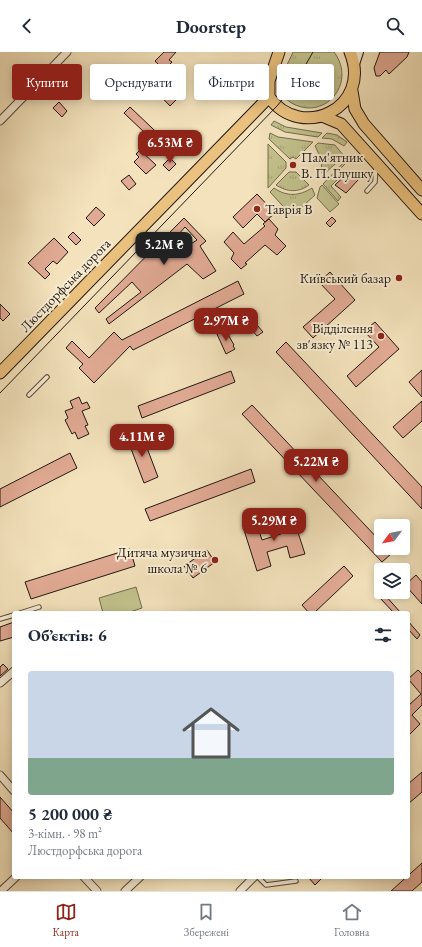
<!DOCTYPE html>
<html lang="uk">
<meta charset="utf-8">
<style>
:root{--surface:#fff;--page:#f2f2f3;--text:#1f2937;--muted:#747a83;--line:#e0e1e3;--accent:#8f2418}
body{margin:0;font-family:"EB Garamond",serif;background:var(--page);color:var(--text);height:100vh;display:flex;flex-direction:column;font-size:15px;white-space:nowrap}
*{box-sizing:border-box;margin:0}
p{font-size:13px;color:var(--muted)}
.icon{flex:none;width:22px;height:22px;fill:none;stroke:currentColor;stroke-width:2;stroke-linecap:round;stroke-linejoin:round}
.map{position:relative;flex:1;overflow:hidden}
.details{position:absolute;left:12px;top:559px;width:398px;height:268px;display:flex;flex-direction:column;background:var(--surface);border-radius:4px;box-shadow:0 2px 10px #0003}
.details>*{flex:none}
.banner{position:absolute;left:12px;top:12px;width:398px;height:36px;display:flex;gap:8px}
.needle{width:26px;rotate:238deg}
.controls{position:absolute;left:374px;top:467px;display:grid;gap:8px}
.controls a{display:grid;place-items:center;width:36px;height:36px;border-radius:4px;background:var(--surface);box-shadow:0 2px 10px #0003;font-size:20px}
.price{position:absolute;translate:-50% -34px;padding:0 9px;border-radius:8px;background:var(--accent);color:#fff;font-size:13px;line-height:26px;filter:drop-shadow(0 1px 2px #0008)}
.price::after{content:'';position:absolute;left:50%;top:24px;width:12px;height:9px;margin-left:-6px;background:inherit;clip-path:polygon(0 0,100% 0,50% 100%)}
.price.selected{background:#222;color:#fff}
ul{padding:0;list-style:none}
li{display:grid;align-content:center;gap:8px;height:212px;padding:0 16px}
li+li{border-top:1px solid var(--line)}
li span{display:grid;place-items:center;height:124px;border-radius:4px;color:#555}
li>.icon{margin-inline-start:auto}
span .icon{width:72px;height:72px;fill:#fffc;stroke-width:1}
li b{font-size:17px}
h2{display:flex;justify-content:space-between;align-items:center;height:48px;padding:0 16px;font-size:17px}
.tag{padding:0 14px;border-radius:4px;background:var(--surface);box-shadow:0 2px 10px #0003;font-size:14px;line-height:36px}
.tag.selected{background:var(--accent);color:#fff}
header{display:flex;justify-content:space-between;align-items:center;height:52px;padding:0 16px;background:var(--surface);font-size:18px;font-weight:700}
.tab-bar{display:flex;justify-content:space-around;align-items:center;height:56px;border-top:1px solid var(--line);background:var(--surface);font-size:11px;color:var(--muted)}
.tab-bar a{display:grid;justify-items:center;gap:2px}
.tab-bar .selected{color:var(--accent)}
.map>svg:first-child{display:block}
.grass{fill:url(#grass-tufts);stroke:#726c4e}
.park{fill:#c2c18c;stroke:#726c4e}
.building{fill:#e1aa94;stroke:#211810;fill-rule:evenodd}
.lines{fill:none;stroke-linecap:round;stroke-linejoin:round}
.service-casing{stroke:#564a3b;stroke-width:5.5}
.minor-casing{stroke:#564a3b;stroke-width:9}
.secondary-casing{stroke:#211810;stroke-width:12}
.primary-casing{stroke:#211810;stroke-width:13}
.service{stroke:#f7ecd3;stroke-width:3.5}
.minor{stroke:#f7ecd3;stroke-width:7}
.secondary{stroke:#f7ecd3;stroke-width:10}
.primary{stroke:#eac17e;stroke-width:11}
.tram{stroke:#211810;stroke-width:1}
.poi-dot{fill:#8f2418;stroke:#f7ecd3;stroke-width:1.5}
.labels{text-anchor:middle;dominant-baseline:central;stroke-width:4;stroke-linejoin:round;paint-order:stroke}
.poi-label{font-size:14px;fill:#211810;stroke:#f7ecd3;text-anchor:end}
.street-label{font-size:14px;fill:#211810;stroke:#f7ecd3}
</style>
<header><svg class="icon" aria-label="back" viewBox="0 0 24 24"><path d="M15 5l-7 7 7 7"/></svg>Doorstep<svg class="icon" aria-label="search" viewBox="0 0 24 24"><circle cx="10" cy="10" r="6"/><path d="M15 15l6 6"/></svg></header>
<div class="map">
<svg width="422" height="839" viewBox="0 0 422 839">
<defs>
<pattern id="grass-tufts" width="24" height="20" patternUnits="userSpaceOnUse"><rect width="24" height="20" fill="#c2c18c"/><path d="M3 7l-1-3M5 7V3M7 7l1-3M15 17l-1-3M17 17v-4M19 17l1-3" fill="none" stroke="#a6a578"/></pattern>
</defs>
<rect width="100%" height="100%" fill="#f3e2bc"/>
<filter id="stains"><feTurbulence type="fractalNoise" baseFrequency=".005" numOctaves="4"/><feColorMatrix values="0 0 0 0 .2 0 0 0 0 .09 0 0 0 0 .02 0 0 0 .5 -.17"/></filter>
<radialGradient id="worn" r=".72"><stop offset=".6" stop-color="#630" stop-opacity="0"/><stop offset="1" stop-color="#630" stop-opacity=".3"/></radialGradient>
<g class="grass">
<path d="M293,0H334C358,32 323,71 290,50C285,46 280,42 280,35C280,24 289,10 293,0Z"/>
<polygon points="274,69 286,75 322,81 318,85 285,80 271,73"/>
<polygon points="270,81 278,85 313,90 296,107 293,105 290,107 269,87"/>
<polygon points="327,81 337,83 347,90 344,94 332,87 322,86"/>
<polygon points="318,91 335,93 344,104 324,122 321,120 322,108 315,94"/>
<polygon points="268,92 286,110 286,116 268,136"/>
<polygon points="347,107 348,109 333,124 337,128 331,134 341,145 338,149 323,132"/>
<path d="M289,120H296L309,133C298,141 287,140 276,133Z"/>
<path d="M274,136C287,145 299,144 312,136L315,143L292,164L270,140Z"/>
</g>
<g class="park">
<polygon points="322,133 339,152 330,160 317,146 320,135"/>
<polygon points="136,535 142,556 127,561 103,561 99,546"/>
</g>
<g class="building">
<polygon points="164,0 176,0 169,8 172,10 164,18 155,9"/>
<polygon points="380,0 409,0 407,5 389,22 386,18 380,24 376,24 374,16"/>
<polygon points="18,21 26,28 20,35 12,28"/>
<polygon points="161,22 182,42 170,54 150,33"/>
<polygon points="59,50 67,59 62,65 53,56"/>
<polygon points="130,55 172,95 166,101 124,61"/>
<polygon points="140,98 156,113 146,122 134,110 139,105 136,102"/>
<polygon points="170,106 176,112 169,119 163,113"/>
<polygon points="353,119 357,121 359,127 346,141 335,133 349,120"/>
<polygon points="129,123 136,132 129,138 121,129"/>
<polygon points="257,142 275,161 265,170 257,162 243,176 233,165"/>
<polygon points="96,155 105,163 94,174 86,166"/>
<polygon points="332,165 336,169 330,175 326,171"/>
<path d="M184,166L206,189L200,194L216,219L203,227L187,212L109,272L106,267L141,240L132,230L99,261L95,256ZM185,175L197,188L186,195L177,184Z"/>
<polygon points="269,167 278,177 275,183 286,194 277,203 265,193 245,211 247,212 241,217 231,207 234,201 224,190 233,180 244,192 265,174 263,172"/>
<polygon points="73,180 81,188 76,193 68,185"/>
<polygon points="54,186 68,200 57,212 53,209 45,217 50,222 45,227 28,211"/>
<polygon points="330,220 355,248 313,286 303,275 335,247 319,230"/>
<polygon points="238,229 244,242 133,298 130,294 94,331 79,316 83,312 66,296 72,289 89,306 114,280 122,288"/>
<polygon points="0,252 10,262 3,269 0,266"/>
<polygon points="375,270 399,297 356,335 347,324 379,295 364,279"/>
<polygon points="257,273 263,280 257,284 251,277"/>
<polygon points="225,277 234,293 233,294 235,297 226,302 217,282"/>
<polygon points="286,290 422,435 422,457 276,300"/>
<polygon points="422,318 422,345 409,330"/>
<polygon points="231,319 235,330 142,366 138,354"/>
<polygon points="79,345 82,352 87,350 90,356 82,359 88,373 85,374 89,382 78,387 75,380 72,382 65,368 68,366 65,359 73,356 70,349"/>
<polygon points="422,349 422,369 403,386 393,375"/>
<polygon points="252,353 381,490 381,496 387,496 392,501 382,510 242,362"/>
<polygon points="141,380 158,425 144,431 127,386"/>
<polygon points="70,401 77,416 0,455 0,437"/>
<polygon points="251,417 255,430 150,469 145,457"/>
<polygon points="292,462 305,502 290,506 287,494 267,500 271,514 257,519 244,478 257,473 262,488 281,482 276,467"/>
<polygon points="130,497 135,514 31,547 25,530"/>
<polygon points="207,498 215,510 193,526 184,514"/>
<polygon points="344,514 353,524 314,561 309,561 302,553"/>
<polygon points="416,523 422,530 422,552 405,533"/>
<polygon points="384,542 401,561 394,561 380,546"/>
<polygon points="408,569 420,583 417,587 408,577"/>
<polygon points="14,570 14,585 0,589 0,575"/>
<polygon points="3,612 8,617 0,624 0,615"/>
<polygon points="418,618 422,622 422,653 412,663 420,672 408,684 408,654 421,642 408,627"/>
<polygon points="422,720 422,740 408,752 408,732"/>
<polygon points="0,745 14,761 14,782 0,766"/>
<polygon points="422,811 422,830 412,839 391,839"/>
<polygon points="308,825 323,825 315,833"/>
</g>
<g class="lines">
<defs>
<g id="service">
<polyline points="367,139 375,130 376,115"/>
<polyline points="29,343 47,325"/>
<polyline points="20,561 39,555"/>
<polyline points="0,567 14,563"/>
<polyline points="258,825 266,833 296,829"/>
</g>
<g id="minor">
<polyline points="0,69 67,0"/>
<polyline points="0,631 14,619"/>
<polyline points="0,723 14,739"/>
<polyline points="84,825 97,839"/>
<polyline points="1,839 16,825"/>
<polyline points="125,839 140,825"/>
<polyline points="240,839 254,825"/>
</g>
<polyline id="secondary" points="354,12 358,0"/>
<g id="primary">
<path d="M279,0L269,29V45C301,90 373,56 350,0"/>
<polyline points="352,39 355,57 364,72 422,138"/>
<polyline points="322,64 341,72 422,162"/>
<polyline points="0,321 269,45"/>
</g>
</defs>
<use href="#service" class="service-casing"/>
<use href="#minor" class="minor-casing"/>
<use href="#secondary" class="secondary-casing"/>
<use href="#primary" class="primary-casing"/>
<use href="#service" class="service"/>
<use href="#minor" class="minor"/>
<use href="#secondary" class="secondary"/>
<use href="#primary" class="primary"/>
<polyline class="tram" points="0,341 277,54 293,35 313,0"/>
</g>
<g class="poi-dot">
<circle cx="293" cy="113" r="4"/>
<circle cx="257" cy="157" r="4"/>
<circle cx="399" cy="226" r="4"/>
<circle cx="381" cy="284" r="4"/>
<circle cx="215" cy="508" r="4"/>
</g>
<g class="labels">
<g class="poi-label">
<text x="301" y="105" text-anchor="start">Пам'ятник<tspan x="301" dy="16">В. П. Глушку</tspan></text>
<text x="265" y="157" text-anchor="start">Таврія В</text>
<text x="391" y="226">Київський базар</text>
<text x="373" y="276">Відділення<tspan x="373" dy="16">зв'язку № 113</tspan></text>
<text x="207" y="500">Дитяча музична<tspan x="207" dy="16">школа № 6</tspan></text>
</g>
<g class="street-label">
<text transform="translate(65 233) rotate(-46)">Люстдорфська дорога</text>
</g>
</g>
<rect width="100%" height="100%" filter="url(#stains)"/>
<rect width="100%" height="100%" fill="url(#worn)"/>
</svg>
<div class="controls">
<a><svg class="needle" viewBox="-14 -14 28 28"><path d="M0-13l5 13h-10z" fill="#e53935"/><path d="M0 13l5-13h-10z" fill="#747a83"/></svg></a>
<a><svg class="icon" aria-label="layers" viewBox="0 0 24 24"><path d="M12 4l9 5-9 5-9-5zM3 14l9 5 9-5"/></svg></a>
</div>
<b class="price" style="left:170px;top:112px">6.53M ₴</b>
<b class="price selected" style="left:164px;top:214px">5.2M ₴</b>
<b class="price" style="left:226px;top:290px">2.97M ₴</b>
<b class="price" style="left:142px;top:406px">4.11M ₴</b>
<b class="price" style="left:316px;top:431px">5.22M ₴</b>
<b class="price" style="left:274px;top:490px">5.29M ₴</b>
<div class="banner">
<a class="tag selected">Купити</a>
<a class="tag">Орендувати</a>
<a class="tag">Фільтри</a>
<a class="tag">Нове</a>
</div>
<section class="details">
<h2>Об’єктів: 6<svg class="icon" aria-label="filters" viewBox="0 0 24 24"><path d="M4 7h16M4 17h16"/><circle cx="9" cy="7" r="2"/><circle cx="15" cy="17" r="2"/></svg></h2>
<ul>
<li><span style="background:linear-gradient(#c9d6e8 70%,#7fa58c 0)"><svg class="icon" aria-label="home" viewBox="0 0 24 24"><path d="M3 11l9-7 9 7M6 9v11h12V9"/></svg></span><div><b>5 200 000 ₴</b><p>3-кімн. · 98 m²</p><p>Люстдорфська дорога</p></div></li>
</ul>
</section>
</div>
<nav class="tab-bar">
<a class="selected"><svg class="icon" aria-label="map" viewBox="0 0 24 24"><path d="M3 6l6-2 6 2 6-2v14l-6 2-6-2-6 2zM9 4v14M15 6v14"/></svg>Карта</a>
<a><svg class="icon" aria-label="saved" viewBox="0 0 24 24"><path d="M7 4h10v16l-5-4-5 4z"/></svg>Збережені</a>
<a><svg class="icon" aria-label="home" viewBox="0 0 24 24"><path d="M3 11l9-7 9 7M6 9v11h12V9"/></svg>Головна</a>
</nav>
